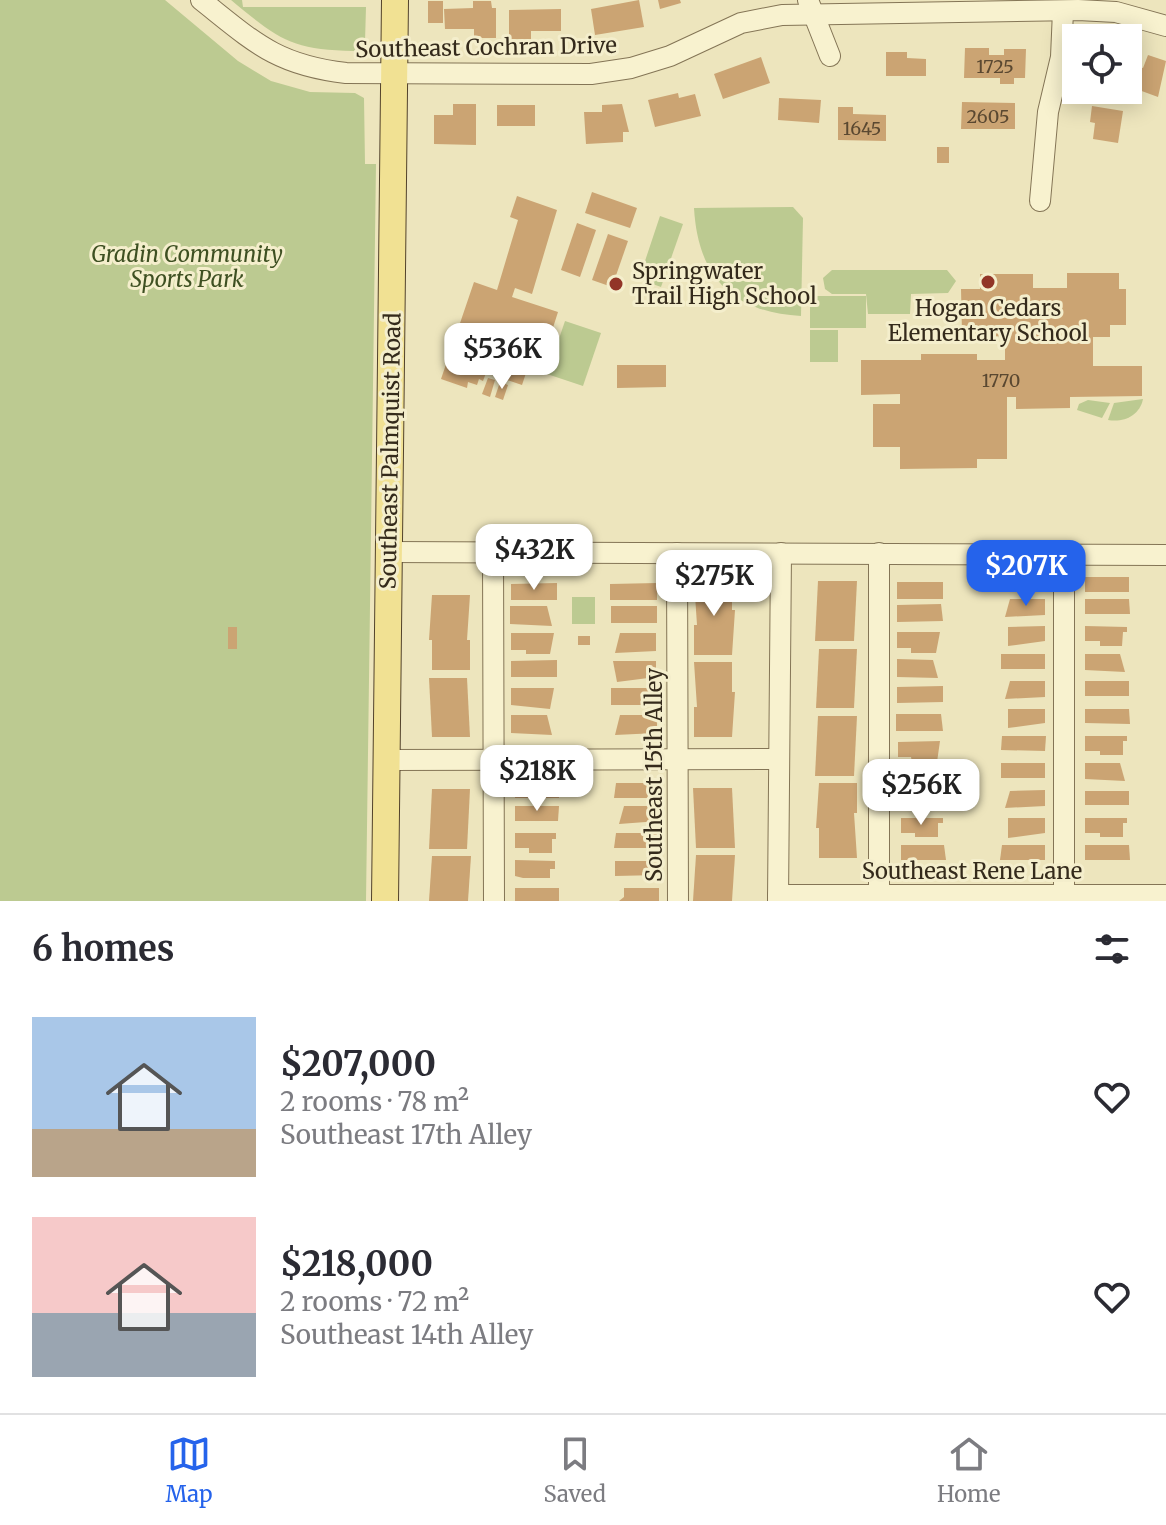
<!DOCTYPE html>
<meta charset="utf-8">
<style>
:root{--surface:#fff;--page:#f2f2f3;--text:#2b2b33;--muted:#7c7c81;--line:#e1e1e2;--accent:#2563eb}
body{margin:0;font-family:Merriweather,serif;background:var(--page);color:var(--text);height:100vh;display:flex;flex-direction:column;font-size:30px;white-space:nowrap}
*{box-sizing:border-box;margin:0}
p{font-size:26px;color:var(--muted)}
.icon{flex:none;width:44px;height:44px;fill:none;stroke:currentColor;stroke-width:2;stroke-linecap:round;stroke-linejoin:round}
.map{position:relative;height:901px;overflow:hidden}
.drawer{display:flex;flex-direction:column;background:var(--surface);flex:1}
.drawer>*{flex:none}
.fabs{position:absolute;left:1062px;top:24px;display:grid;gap:16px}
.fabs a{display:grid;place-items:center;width:80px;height:80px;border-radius:0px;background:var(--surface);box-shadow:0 4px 20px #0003;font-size:40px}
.price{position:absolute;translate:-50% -68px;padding:0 18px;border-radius:16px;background:#fff;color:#222;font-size:26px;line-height:52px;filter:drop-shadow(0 2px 4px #0008)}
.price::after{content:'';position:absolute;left:50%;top:48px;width:24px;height:18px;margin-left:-12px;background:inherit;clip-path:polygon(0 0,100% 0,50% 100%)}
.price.current{background:var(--accent);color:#fff}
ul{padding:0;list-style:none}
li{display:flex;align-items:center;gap:24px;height:200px;padding:0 32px}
li span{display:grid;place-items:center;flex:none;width:224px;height:160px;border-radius:0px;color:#555}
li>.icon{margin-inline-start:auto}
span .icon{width:96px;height:96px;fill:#fffc;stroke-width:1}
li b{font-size:34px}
h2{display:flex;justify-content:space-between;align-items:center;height:96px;padding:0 32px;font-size:34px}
.menu{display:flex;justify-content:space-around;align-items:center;height:112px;border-top:2px solid var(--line);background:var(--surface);font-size:22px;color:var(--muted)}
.menu a{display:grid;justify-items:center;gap:4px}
.menu .current{color:var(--accent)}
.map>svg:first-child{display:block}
.green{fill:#bcca91}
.building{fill:#cba473}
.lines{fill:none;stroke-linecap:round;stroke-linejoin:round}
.minor-casing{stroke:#847556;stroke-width:22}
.major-casing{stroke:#52422b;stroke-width:28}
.minor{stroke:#f8f2cf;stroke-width:20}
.major{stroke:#f1e193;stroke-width:26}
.poi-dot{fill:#923527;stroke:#f4eecc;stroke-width:3}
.labels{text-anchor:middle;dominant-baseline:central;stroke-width:6;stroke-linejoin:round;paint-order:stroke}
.number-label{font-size:18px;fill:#5a4831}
.street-label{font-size:22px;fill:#342a1b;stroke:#f4eecc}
.park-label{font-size:22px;font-style:italic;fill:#3e5022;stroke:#f4eecc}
.poi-label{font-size:22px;fill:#342a1b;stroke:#f4eecc;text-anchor:start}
</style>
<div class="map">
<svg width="1166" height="901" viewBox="0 0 1166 901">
<rect width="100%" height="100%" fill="#ede5bd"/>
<g class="green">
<polygon points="0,0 165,0 238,61 271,81 310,92 355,93 364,98 365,164 376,164 366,901 0,901"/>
<path d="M231,0H242L243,7H366L365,42L354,51C291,50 278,39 231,0Z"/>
<path d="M793,207L803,218L801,316C732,312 698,277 694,208Z"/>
<polygon points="660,216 683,224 661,287 639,279"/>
<polygon points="832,270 947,270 956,281 948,293 911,294 910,314 868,314 866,294 832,294 825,289 823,278"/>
<rect x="810" y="296" width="56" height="32"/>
<polygon points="565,321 601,333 583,386 547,374"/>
<rect x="810" y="330" width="28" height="32"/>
<path d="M1143,399C1140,415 1124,423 1108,420L1114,403Z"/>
<polygon points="1088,400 1110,403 1102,418 1077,410 1079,404"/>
<rect x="572" y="597" width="23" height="27"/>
</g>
<g class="building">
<polygon points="639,0 644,27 595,35 591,9"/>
<polygon points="658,0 680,0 681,3 660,9"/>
<rect x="428" y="1" width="15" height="22"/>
<polygon points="473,1 491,1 492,8 496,8 496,38 474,38 474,29 445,29 444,9 473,8"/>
<polygon points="561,9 561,31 531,31 531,39 509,39 509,10"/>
<polygon points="965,48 989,48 989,55 1004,55 1004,49 1026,49 1025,78 1014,78 1014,84 1000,84 1000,78 964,78"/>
<polygon points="886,52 907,52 907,58 926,59 926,76 886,76"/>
<polygon points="1148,55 1166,61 1158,97 1128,86 1128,63 1143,68"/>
<polygon points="761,57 770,83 723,99 714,74"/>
<polygon points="678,93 679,98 695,94 701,116 655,127 648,100"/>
<polygon points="779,98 821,100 819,123 778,120"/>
<polygon points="962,102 1015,103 1015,129 961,129"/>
<polygon points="453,104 476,104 476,145 434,144 434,115 453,115"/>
<polygon points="622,104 629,132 623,132 623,142 586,144 584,112 602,112 602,105"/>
<rect x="497" y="105" width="38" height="21"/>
<polygon points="1092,106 1123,111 1118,143 1093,139 1095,123 1090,122"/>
<polygon points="838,107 853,107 853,114 886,115 886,141 838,140"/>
<rect x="937" y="147" width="12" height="16"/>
<polygon points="592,192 637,208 630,228 585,213"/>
<polygon points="517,196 557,210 532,294 515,288 512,297 558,312 540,368 529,364 522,385 486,373 483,381 479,379 477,385 468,382 467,388 441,379 474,282 497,290 518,220 510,217"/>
<polygon points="577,223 596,230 580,277 561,270"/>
<polygon points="608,234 628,241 612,287 592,280"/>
<polygon points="1067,273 1119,273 1119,289 1126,289 1126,325 1110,325 1110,337 1093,337 1093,366 1142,366 1142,396 1070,397 1070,408 1016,409 1016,397 1007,397 1007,459 977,459 977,468 900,469 900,447 873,447 873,404 900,404 900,394 861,395 861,360 921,360 921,354 977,354 977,360 1005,360 1005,337 962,333 961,289 980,289 980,274 1033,274 1033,288 1067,288"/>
<polygon points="617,365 666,365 666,387 617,388"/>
<polygon points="488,378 495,380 490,397 482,394"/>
<polygon points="500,382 508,385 503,400 495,397"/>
<polygon points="1000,577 1045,577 1045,592 1002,592"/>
<rect x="1085" y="577" width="44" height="15"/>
<polygon points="694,580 732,580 732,610 735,610 732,655 694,655 694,625 697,625"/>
<polygon points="818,581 857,581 854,641 815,641"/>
<rect x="897" y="582" width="46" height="17"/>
<polygon points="557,583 557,600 511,600 511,584"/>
<polygon points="657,583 657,600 610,600 610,584"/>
<polygon points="432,595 470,595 467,640 470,640 470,670 432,670 432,640 429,640"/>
<polygon points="1010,599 1045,599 1045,615 1005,617"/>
<polygon points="1085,599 1129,599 1130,614 1085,614"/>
<polygon points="941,604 943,621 897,622 897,605"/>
<polygon points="510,606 547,606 552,626 510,624"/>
<rect x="611" y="606" width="46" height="17"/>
<polygon points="1045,626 1045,641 1008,646 1008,627"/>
<polygon points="1085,626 1127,627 1127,632 1123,632 1122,646 1100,646 1100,641 1085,641"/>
<rect x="228" y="627" width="9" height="22"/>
<polygon points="897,632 940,632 936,653 911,653 911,648 897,648"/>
<polygon points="511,633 554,633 550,654 526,654 526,650 511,650"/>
<polygon points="620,633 656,633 656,651 615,653"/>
<rect x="578" y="636" width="12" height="9"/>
<polygon points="819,649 857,649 854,708 816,708"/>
<rect x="1001" y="654" width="44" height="15"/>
<polygon points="1085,654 1120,654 1125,672 1085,670"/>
<polygon points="897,659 933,660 938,678 897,677"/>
<polygon points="557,660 557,677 511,677 511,661"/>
<polygon points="613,661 656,661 656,677 617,682"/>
<polygon points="694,662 732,662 732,692 735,692 732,737 694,737 694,707 697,707"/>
<polygon points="429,678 467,678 470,737 432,737"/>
<polygon points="1010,681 1045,681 1045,697 1005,699"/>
<rect x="1085" y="681" width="44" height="15"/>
<polygon points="943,686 943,702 897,703 897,687"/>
<polygon points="511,688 554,688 550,709 511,705"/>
<rect x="611" y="688" width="46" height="17"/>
<polygon points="1008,709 1045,709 1045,723 1008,728"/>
<polygon points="1085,709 1129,709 1130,724 1085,723"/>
<polygon points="896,714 941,714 943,731 896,731"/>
<polygon points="511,715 547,715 552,735 511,733"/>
<polygon points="620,715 657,715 657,733 615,735"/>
<polygon points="818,716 857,716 854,776 815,776"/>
<polygon points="1002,736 1046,736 1045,751 1001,750"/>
<polygon points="1085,736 1127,736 1127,741 1123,741 1123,755 1100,755 1100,751 1085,751"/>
<polygon points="940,741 937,762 912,762 911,757 898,757 898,742"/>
<rect x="1001" y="763" width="44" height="15"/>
<polygon points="1085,763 1120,763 1125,781 1085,779"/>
<polygon points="934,768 938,787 897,785 897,769"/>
<rect x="515" y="783" width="44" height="15"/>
<polygon points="616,783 659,783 659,798 614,798"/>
<polygon points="819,783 857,783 857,813 854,813 857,858 819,858 819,828 816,828"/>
<polygon points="693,788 732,788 735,848 696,848"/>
<polygon points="432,789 470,789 467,849 429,849"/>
<polygon points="901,790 945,791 945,805 901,805"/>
<polygon points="1045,790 1045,806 1005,808 1010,791"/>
<rect x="1085" y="791" width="44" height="14"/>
<polygon points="515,806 559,806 558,821 515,821"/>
<polygon points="624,806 659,806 659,821 619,824"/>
<polygon points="901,818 943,818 943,823 938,823 938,837 915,837 915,833 901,833"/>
<polygon points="1008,818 1045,818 1045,833 1008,838"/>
<polygon points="1085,818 1127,818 1127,823 1123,823 1123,837 1100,837 1100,833 1085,833"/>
<polygon points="515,833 556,833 556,839 552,839 552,853 529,853 529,848 515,848"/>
<polygon points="616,833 659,833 659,848 614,848"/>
<polygon points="901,845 944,845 946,860 901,860"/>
<polygon points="1002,845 1045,845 1045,860 1000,860"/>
<polygon points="1085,845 1129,845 1130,860 1085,860"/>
<polygon points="696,855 735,855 732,901 693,901"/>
<polygon points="432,856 471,856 468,901 429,901"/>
<polygon points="515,860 555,861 555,869 550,869 550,878 523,878 515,876"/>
<polygon points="615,861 659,861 659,875 615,876"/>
<rect x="515" y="888" width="44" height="13"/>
<polygon points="624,888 659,888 659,901 619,901 624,897"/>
</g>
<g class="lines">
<defs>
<g id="minor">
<path d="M201,0C254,42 276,65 346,73L591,74L631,68L670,56L741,23L782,15L1078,10L1116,12L1166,26"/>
<polyline points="808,0 830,56"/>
<polyline points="1040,201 1048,112 1061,57 1063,11"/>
<polyline points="389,552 1166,555"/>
<polyline points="493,552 494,901"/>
<polyline points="677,553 678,901"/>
<polyline points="1064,553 1064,901"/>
<polyline points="386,760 779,759"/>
<polyline points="778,895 1166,895"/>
<polyline points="778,901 781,553"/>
<polyline points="879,901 879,553"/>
</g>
<polyline id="major" points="385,901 395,0"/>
</defs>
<use href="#minor" class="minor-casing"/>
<use href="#major" class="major-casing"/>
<use href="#minor" class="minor"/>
<use href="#major" class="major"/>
</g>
<g class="poi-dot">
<circle cx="988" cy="282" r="8"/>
<circle cx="616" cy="284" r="8"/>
</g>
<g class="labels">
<g class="number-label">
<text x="995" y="66">1725</text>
<text x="988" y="116">2605</text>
<text x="862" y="128">1645</text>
<text x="1001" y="380">1770</text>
</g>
<g class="street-label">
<text transform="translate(486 47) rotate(-1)">Southeast Cochran Drive</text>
<text transform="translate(390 451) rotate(-89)">Southeast Palmquist Road</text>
<text transform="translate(654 775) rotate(-90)">Southeast 15th Alley</text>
<text x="972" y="871">Southeast Rene Lane</text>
</g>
<g class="park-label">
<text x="187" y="254">Gradin Community<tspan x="187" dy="25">Sports Park</tspan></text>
</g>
<g class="poi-label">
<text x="632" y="271">Springwater<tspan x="632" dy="25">Trail High School</tspan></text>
<text x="988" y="308" text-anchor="middle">Hogan Cedars<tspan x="988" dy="25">Elementary School</tspan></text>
</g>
</g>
</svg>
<div class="fabs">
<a><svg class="icon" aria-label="locate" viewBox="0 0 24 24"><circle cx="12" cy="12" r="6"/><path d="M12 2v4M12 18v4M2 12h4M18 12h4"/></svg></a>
</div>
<b class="price" style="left:502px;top:391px">$536K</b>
<b class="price" style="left:534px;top:592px">$432K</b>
<b class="price current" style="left:1026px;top:608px">$207K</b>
<b class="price" style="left:714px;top:618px">$275K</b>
<b class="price" style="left:537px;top:813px">$218K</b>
<b class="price" style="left:921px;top:827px">$256K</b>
</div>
<section class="drawer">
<h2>6 homes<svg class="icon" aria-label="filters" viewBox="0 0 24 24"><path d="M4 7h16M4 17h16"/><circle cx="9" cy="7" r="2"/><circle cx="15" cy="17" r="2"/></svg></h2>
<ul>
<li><span style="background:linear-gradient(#a9c7e8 70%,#b9a48a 0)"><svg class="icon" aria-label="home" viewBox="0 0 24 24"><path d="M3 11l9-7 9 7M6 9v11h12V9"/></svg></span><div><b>$207,000</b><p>2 rooms · 78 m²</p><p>Southeast 17th Alley</p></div><svg class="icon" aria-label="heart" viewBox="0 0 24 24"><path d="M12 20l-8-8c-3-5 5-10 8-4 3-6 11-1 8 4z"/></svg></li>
<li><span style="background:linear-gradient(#f6c9c9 60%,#9aa5b1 0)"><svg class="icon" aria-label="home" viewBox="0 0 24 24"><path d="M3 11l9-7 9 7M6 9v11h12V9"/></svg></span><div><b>$218,000</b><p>2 rooms · 72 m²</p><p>Southeast 14th Alley</p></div><svg class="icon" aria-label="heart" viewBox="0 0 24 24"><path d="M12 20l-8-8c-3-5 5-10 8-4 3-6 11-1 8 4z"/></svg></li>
</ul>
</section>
<nav class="menu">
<a class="current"><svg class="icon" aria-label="map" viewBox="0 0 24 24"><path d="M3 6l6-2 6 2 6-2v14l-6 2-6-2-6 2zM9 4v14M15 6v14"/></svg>Map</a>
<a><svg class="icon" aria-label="saved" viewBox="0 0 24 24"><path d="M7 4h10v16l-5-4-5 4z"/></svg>Saved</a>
<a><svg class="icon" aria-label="home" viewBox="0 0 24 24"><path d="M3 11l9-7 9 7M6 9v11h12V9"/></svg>Home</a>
</nav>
